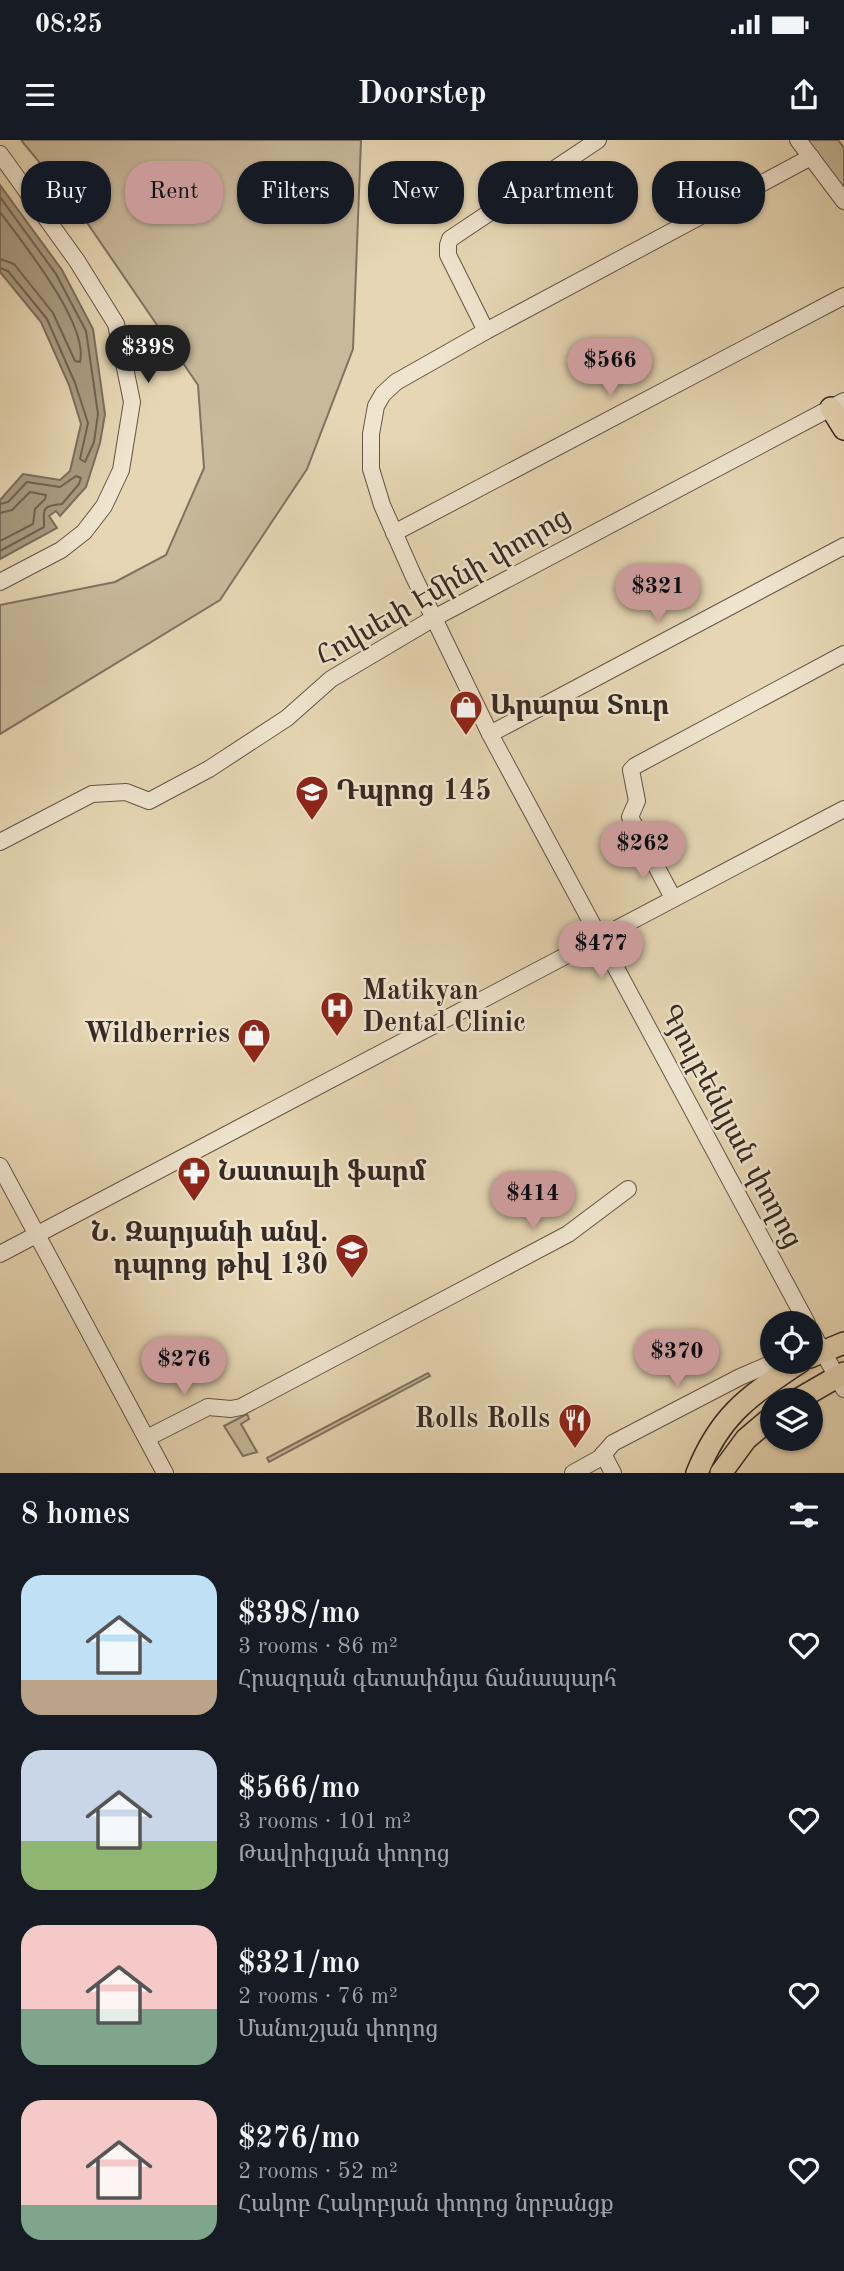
<!DOCTYPE html>
<meta charset="utf-8">
<style>
:root{--surface:#171b24;--page:#20242c;--text:#f1f3f6;--muted:#9ea1a6;--accent:#c59692}
body{margin:0;font-family:"Old Standard TT","Noto Serif Armenian",serif;background:var(--page);color:var(--text);height:100vh;display:flex;flex-direction:column;font-size:26px;white-space:nowrap}
*{box-sizing:border-box;margin:0}
p{font-size:23px;color:var(--muted)}
.icon{flex:none;width:38px;height:38px;fill:none;stroke:currentColor;stroke-width:2;stroke-linecap:round;stroke-linejoin:round}
.map{position:relative;height:1333px;overflow:hidden}
.sheet{display:flex;flex-direction:column;background:var(--surface);flex:1}
.sheet>*{flex:none}
.banner{position:absolute;left:21px;top:21px;width:803px;height:63px;display:flex;gap:14px}
.buttons{position:absolute;left:760px;top:1171px;display:grid;gap:14px}
.buttons a{display:grid;place-items:center;width:63px;height:63px;border-radius:50%;background:var(--surface);box-shadow:0 2px 5px #0004;font-size:35px}
.price{position:absolute;translate:-50% -60px;padding:0 16px;border-radius:24px;background:var(--accent);color:#111;font-size:23px;line-height:46px;filter:drop-shadow(0 2px 4px #0008)}
.price::after{content:'';position:absolute;left:50%;top:42px;width:21px;height:16px;margin-left:-10px;background:inherit;clip-path:polygon(0 0,100% 0,50% 100%)}
.price.selected{background:#222;color:#fff}
ul{padding:0;list-style:none}
li{display:flex;align-items:center;gap:21px;height:175px;padding:0 21px}
li span{display:grid;place-items:center;flex:none;width:196px;height:140px;border-radius:21px;color:#555}
li>.icon{margin-inline-start:auto}
span .icon{width:84px;height:84px;fill:#fffc;stroke-width:1}
li b{font-size:30px}
h2{display:flex;justify-content:space-between;align-items:center;height:84px;padding:0 21px;font-size:30px}
.pill{padding:0 24px;border-radius:28px;background:var(--surface);box-shadow:0 2px 5px #0004;font-size:24px;line-height:63px}
.pill.selected{background:var(--accent);color:#111}
.status{display:flex;justify-content:space-between;align-items:center;height:49px;padding:0 35px;background:var(--surface);direction:ltr}
.status svg{height:19px;fill:currentColor}
header{display:flex;justify-content:space-between;align-items:center;height:91px;padding:0 21px;background:var(--surface);font-size:32px;font-weight:700}
.map>svg:first-child{display:block}
.green{fill:#c8b99b;stroke:#807260;stroke-width:2}
.water{fill:#aa9c82;stroke:#7c6e5c;stroke-width:2}
.lines{fill:none;stroke-linecap:round;stroke-linejoin:round}
.shore{stroke:#706353;stroke-width:2}
.minor-casing{stroke:#635548;stroke-width:18}
.major-casing{stroke:#372a24;stroke-width:24}
.minor{stroke:#efe4ce;stroke-width:16}
.major{stroke:#e6d6b3;stroke-width:21}
.labels{text-anchor:middle;dominant-baseline:central;stroke-width:5;stroke-linejoin:round;paint-order:stroke}
.street-label{font-size:28px;fill:#372a24;stroke:#efe4ce}
.poi-label{font-size:28px;font-weight:bold;fill:#372a24;stroke:#efe4ce;text-anchor:start}
</style>
<div class="status"><b>08:25</b><svg viewBox="0 0 49 12"><path d="M0 12V9h3v3zM5 12V6h3v6zM10 12V3h3v9zM15 12V0h3v12zM26 1h20v11H26zM47 4h2v5h-2z"/></svg></div>
<header><svg class="icon" aria-label="menu" viewBox="0 0 24 24"><path d="M4 6h16M4 12h16M4 18h16"/></svg>Doorstep<svg class="icon" aria-label="share" viewBox="0 0 24 24"><path d="M12 15V3M7 8l5-5 5 5M5 13v7h14v-7"/></svg></header>
<div class="map">
<svg width="844" height="1333" viewBox="0 0 844 1333">
<rect width="100%" height="100%" fill="#e6d6b3"/>
<filter id="stains"><feTurbulence type="fractalNoise" baseFrequency=".00286" numOctaves="4"/><feColorMatrix values="0 0 0 0 .2 0 0 0 0 .09 0 0 0 0 .02 0 0 0 .5 -.17"/></filter>
<radialGradient id="worn" r=".72"><stop offset=".6" stop-color="#630" stop-opacity="0"/><stop offset="1" stop-color="#630" stop-opacity=".3"/></radialGradient>
<g class="green">
<polygon points="21,0 361,0 353,209 307,329 220,460 0,594 0,465 115,442 166,415 204,328 198,245 77,68"/>
<polygon points="806,0 838,0 844,8 844,50"/>
<polygon points="428,1233 430,1236 269,1322 267,1318"/>
<polygon points="247,1274 249,1279 241,1284 257,1312 243,1316 224,1286"/>
</g>
<polygon class="water" points="0,45 62,130 93,189 105,274 100,303 86,347 60,376 56,371 49,376 57,388 0,419 0,360 23,334 60,340 70,331 81,284 69,245 41,182 0,132"/>
<g class="lines">
<g class="shore">
<polyline points="0,57 56,134 86,191 98,274 94,302 85,322 80,319 88,283 75,243 47,179 8,131 0,128"/>
<path d="M0,72C22,102 89,184 80,222L75,221L53,173L14,124L0,119"/>
<path d="M0,364L8,362L27,342L60,347L76,336L81,338L79,344L62,364C38,366 45,372 44,387L0,411"/>
<polyline points="0,373 12,370 30,352 46,355 45,359 35,369 33,384 0,401"/>
</g>
<defs>
<g id="minor">
<polyline points="798,0 844,61"/>
<polyline points="0,14 77,121 116,184 132,262 121,330 104,366 84,392 61,410 0,442"/>
<polyline points="486,191 448,115 448,105 450,99 598,0"/>
<polyline points="394,393 844,156"/>
<polyline points="490,594 844,406"/>
<polyline points="0,702 92,654 126,652 149,661 209,629 287,578 331,539 434,478 844,261"/>
<polyline points="673,758 630,677 637,661 631,630 635,626 844,514"/>
<polyline points="0,1026 165,1333"/>
<polyline points="0,1114 844,669"/>
<polyline points="807,1183 490,594 413,435 382,365 371,329 371,294 376,266 383,254 396,242 486,191 811,17"/>
<polyline points="810,1189 844,1249"/>
<polyline points="147,1298 208,1267 231,1269 241,1267 568,1094 628,1049"/>
<polyline points="603,1314 613,1333"/>
<polyline points="573,1333 600,1318 613,1303 740,1237 775,1222"/>
</g>
<g id="major">
<polyline points="831,268 844,289"/>
<polyline points="810,1217 844,1203"/>
<polyline points="797,1260 844,1233"/>
<path d="M697,1333C721,1273 750,1256 800,1222"/>
<polyline points="721,1333 746,1299 772,1277"/>
</g>
</defs>
<use href="#minor" class="minor-casing"/>
<use href="#major" class="major-casing"/>
<use href="#minor" class="minor"/>
<use href="#major" class="major"/>
</g>
<defs>
<symbol id="shop-pin" viewBox="-11 -11 22 30"><path d="M0 17L-7.5 6A9.5 9.5 0 1 1 7.5 6Z" fill="#8f2418" stroke="#efe4ce"/><path d="M-5-2.5h2.3a2.7 3.5 0 0 1 5.4 0H5L5.5 6h-11ZM-1.5-2.5h3a1.5 2.3 0 0 0-3 0Z" fill="#fff"/></symbol>
<symbol id="school-pin" viewBox="-11 -11 22 30"><path d="M0 17L-7.5 6A9.5 9.5 0 1 1 7.5 6Z" fill="#8f2418" stroke="#efe4ce"/><path d="M0-5L7-2L0 1L-7-2ZM-4 1L0 2.5L4 1V4Q0 6-4 4Z" fill="#fff"/></symbol>
<symbol id="hospital-pin" viewBox="-11 -11 22 30"><path d="M0 17L-7.5 6A9.5 9.5 0 1 1 7.5 6Z" fill="#8f2418" stroke="#efe4ce"/><path d="M-5-5h3v3.5h4V-5h3V5h-3V1.5h-4V5h-3Z" fill="#fff"/></symbol>
<symbol id="pharmacy-pin" viewBox="-11 -11 22 30"><path d="M0 17L-7.5 6A9.5 9.5 0 1 1 7.5 6Z" fill="#8f2418" stroke="#efe4ce"/><path d="M-2-6h4v4h4v4h-4v4h-4v-4h-4v-4h4Z" fill="#fff"/></symbol>
<symbol id="restaurant-pin" viewBox="-11 -11 22 30"><path d="M0 17L-7.5 6A9.5 9.5 0 1 1 7.5 6Z" fill="#8f2418" stroke="#efe4ce"/><path d="M-5-6h1v4h1v-4h1v4h1v-4h1v5L-1.5 .5V6h-2V.5L-5-1ZM5-6V6H3V1.5H1.5Q1.5-4 5-6Z" fill="#fff"/></symbol>
</defs>
<g fill-rule="evenodd">
<use href="#shop-pin" x="447" y="548" width="38" height="52"/>
<use href="#school-pin" x="293" y="633" width="38" height="52"/>
<use href="#hospital-pin" x="318" y="849" width="38" height="52"/>
<use href="#shop-pin" x="235" y="876" width="38" height="52"/>
<use href="#pharmacy-pin" x="175" y="1014" width="38" height="52"/>
<use href="#school-pin" x="333" y="1091" width="38" height="52"/>
<use href="#restaurant-pin" x="556" y="1261" width="38" height="52"/>
</g>
<g class="labels">
<g class="street-label">
<text transform="translate(444 448) rotate(-30)">Հովսեփ Էմինի փողոց</text>
<text transform="translate(730 987) rotate(62)">Գյուլբենկյան փողոց</text>
</g>
<g class="poi-label">
<text x="490" y="567">Արարա Տուր</text>
<text x="336" y="652">Դպրոց 145</text>
<text x="362" y="852">Matikyan<tspan x="362" dy="32">Dental Clinic</tspan></text>
<text x="230" y="895" text-anchor="end">Wildberries</text>
<text x="218" y="1033">Նատալի ֆարմ</text>
<text x="328" y="1094" text-anchor="end">Ն. Զարյանի անվ.<tspan x="328" dy="32">դպրոց թիվ 130</tspan></text>
<text x="550" y="1280" text-anchor="end">Rolls Rolls</text>
</g>
</g>
<rect width="100%" height="100%" filter="url(#stains)"/>
<rect width="100%" height="100%" fill="url(#worn)"/>
</svg>
<div class="buttons">
<a><svg class="icon" aria-label="locate" viewBox="0 0 24 24"><circle cx="12" cy="12" r="6"/><path d="M12 2v4M12 18v4M2 12h4M18 12h4"/></svg></a>
<a><svg class="icon" aria-label="layers" viewBox="0 0 24 24"><path d="M12 4l9 5-9 5-9-5zM3 14l9 5 9-5"/></svg></a>
</div>
<b class="price selected" style="left:148px;top:245px">$398</b>
<b class="price" style="left:610px;top:258px">$566</b>
<b class="price" style="left:658px;top:484px">$321</b>
<b class="price" style="left:643px;top:741px">$262</b>
<b class="price" style="left:601px;top:841px">$477</b>
<b class="price" style="left:533px;top:1091px">$414</b>
<b class="price" style="left:677px;top:1249px">$370</b>
<b class="price" style="left:184px;top:1257px">$276</b>
<div class="banner">
<a class="pill">Buy</a>
<a class="pill selected">Rent</a>
<a class="pill">Filters</a>
<a class="pill">New</a>
<a class="pill">Apartment</a>
<a class="pill">House</a>
</div>
</div>
<section class="sheet">
<h2>8 homes<svg class="icon" aria-label="filters" viewBox="0 0 24 24"><path d="M4 7h16M4 17h16"/><circle cx="9" cy="7" r="2"/><circle cx="15" cy="17" r="2"/></svg></h2>
<ul>
<li><span style="background:linear-gradient(#bfe0f5 75%,#b9a48a 0)"><svg class="icon" aria-label="home" viewBox="0 0 24 24"><path d="M3 11l9-7 9 7M6 9v11h12V9"/></svg></span><div><b>$398/mo</b><p>3 rooms · 86 m²</p><p>Հրազդան գետափնյա ճանապարհ</p></div><svg class="icon" aria-label="heart" viewBox="0 0 24 24"><path d="M12 20l-8-8c-3-5 5-10 8-4 3-6 11-1 8 4z"/></svg></li>
<li><span style="background:linear-gradient(#c9d6e8 65%,#8fb573 0)"><svg class="icon" aria-label="home" viewBox="0 0 24 24"><path d="M3 11l9-7 9 7M6 9v11h12V9"/></svg></span><div><b>$566/mo</b><p>3 rooms · 101 m²</p><p>Թավրիզյան փողոց</p></div><svg class="icon" aria-label="heart" viewBox="0 0 24 24"><path d="M12 20l-8-8c-3-5 5-10 8-4 3-6 11-1 8 4z"/></svg></li>
<li><span style="background:linear-gradient(#f6c9c9 60%,#7fa58c 0)"><svg class="icon" aria-label="home" viewBox="0 0 24 24"><path d="M3 11l9-7 9 7M6 9v11h12V9"/></svg></span><div><b>$321/mo</b><p>2 rooms · 76 m²</p><p>Մանուշյան փողոց</p></div><svg class="icon" aria-label="heart" viewBox="0 0 24 24"><path d="M12 20l-8-8c-3-5 5-10 8-4 3-6 11-1 8 4z"/></svg></li>
<li><span style="background:linear-gradient(#f6c9c9 75%,#7fa58c 0)"><svg class="icon" aria-label="home" viewBox="0 0 24 24"><path d="M3 11l9-7 9 7M6 9v11h12V9"/></svg></span><div><b>$276/mo</b><p>2 rooms · 52 m²</p><p>Հակոբ Հակոբյան փողոց նրբանցք</p></div><svg class="icon" aria-label="heart" viewBox="0 0 24 24"><path d="M12 20l-8-8c-3-5 5-10 8-4 3-6 11-1 8 4z"/></svg></li>
</ul>
</section>
